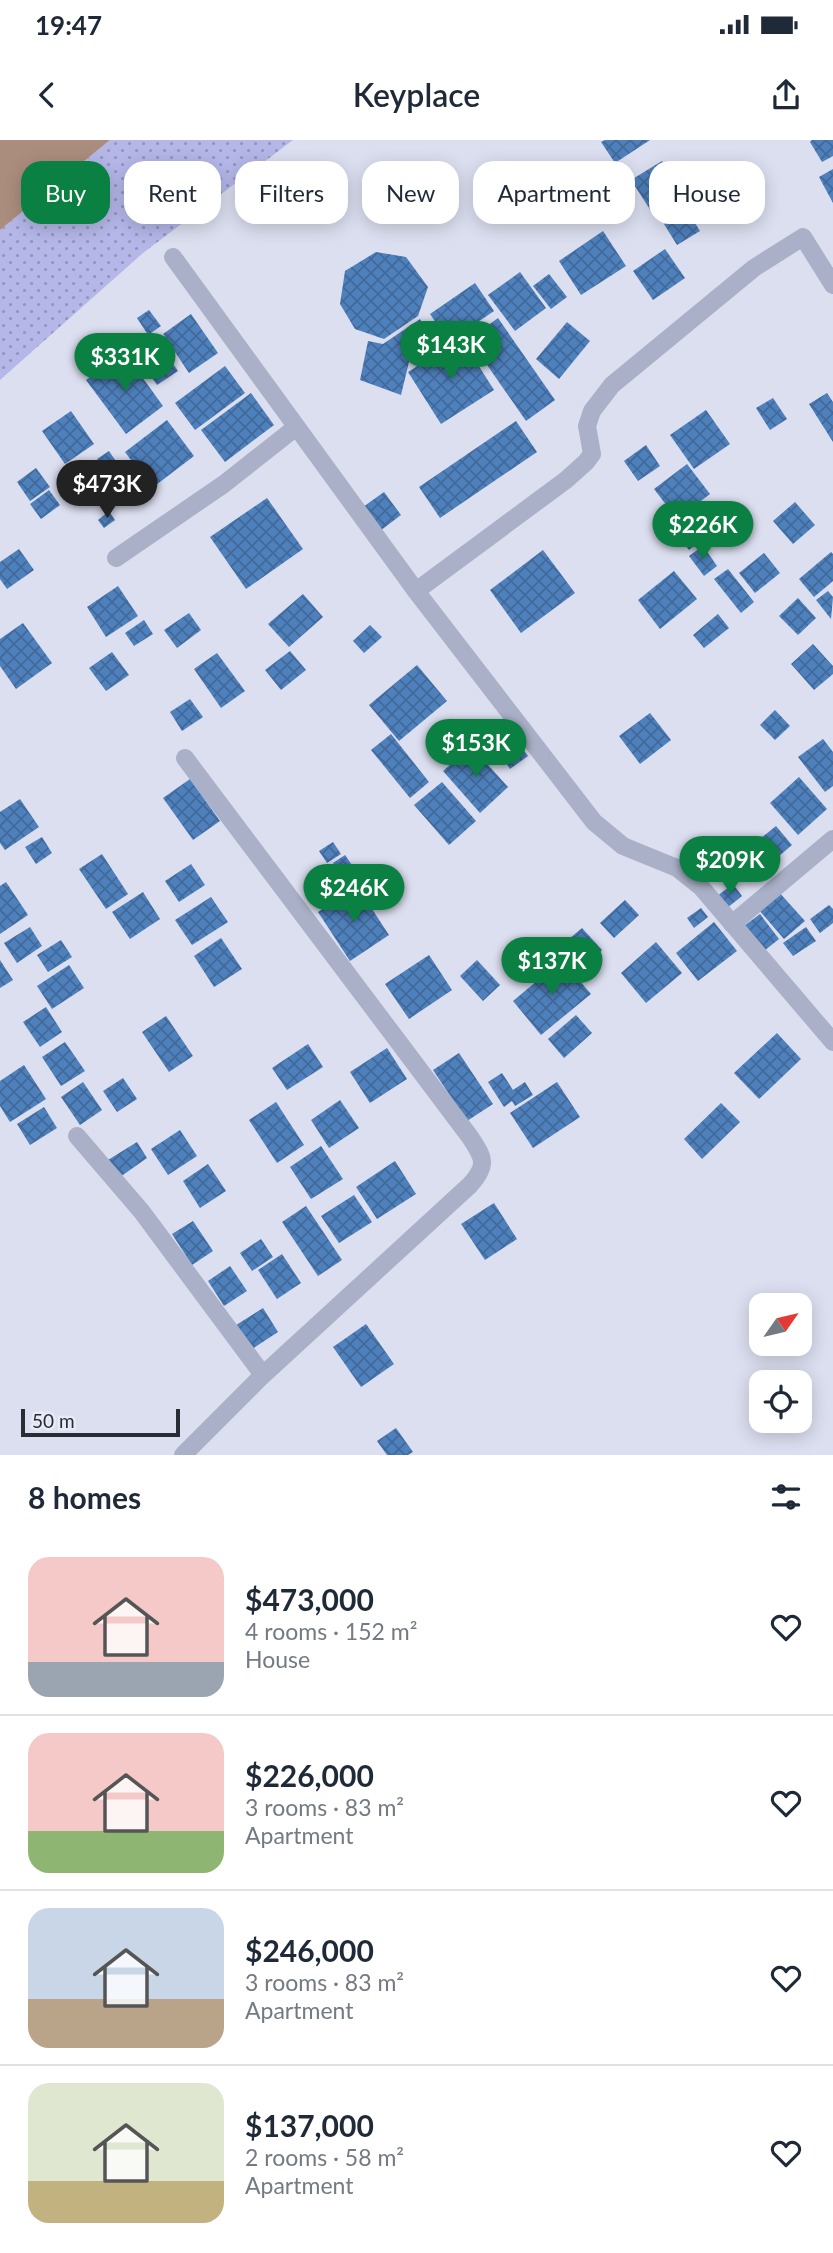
<!DOCTYPE html>
<meta charset="utf-8">
<style>
:root{--surface:#fff;--page:#f2f2f3;--text:#1f2937;--muted:#747a83;--line:#e0e1e3;--accent:#0b8043}
body{margin:0;font-family:Lato,sans-serif;background:var(--page);color:var(--text);height:100vh;display:flex;flex-direction:column;font-size:26px;white-space:nowrap}
*{box-sizing:border-box;margin:0}
p{font-size:23px;color:var(--muted)}
.icon{flex:none;width:38px;height:38px;fill:none;stroke:currentColor;stroke-width:2;stroke-linecap:round;stroke-linejoin:round}
.map{position:relative;height:1315px;overflow:hidden}
.drawer{display:flex;flex-direction:column;background:var(--surface);flex:1}
.drawer>*{flex:none}
.top-card{position:absolute;left:21px;top:21px;width:791px;height:63px;display:flex;gap:14px}
.needle{width:46px;rotate:56deg}
.buttons{position:absolute;left:749px;top:1153px;display:grid;gap:14px}
.buttons a{display:grid;place-items:center;width:63px;height:63px;border-radius:14px;background:var(--surface);box-shadow:0 4px 18px #0003;font-size:35px}
.scale{position:absolute;left:21px;bottom:18px;width:159px;box-sizing:border-box;padding-left:7px;border:4px solid #282d35;border-top:0;font-size:19px;line-height:24px;white-space:nowrap;color:#282d35;-webkit-text-stroke:5px #e8eaf8;paint-order:stroke}
.price{position:absolute;translate:-50% -60px;padding:0 16px;border-radius:24px;background:var(--accent);color:#fff;font-size:23px;line-height:46px;filter:drop-shadow(0 2px 4px #0008)}
.price::after{content:'';position:absolute;left:50%;top:42px;width:21px;height:16px;margin-left:-10px;background:inherit;clip-path:polygon(0 0,100% 0,50% 100%)}
.price.selected{background:#222;color:#fff}
ul{padding:0;list-style:none}
li{display:flex;align-items:center;gap:21px;height:175px;padding:0 28px}
li+li{border-top:2px solid var(--line)}
li span{display:grid;place-items:center;flex:none;width:196px;height:140px;border-radius:21px;color:#555}
li>.icon{margin-inline-start:auto}
span .icon{width:84px;height:84px;fill:#fffc;stroke-width:1}
li b{font-size:30px}
h2{display:flex;justify-content:space-between;align-items:center;height:84px;padding:0 28px;font-size:30px}
.chip{padding:0 24px;border-radius:21px;background:var(--surface);box-shadow:0 4px 18px #0003;font-size:24px;line-height:63px}
.chip.selected{background:var(--accent);color:#fff}
.status{display:flex;justify-content:space-between;align-items:center;height:49px;padding:0 35px;background:var(--surface);direction:ltr}
.status svg{height:19px;fill:currentColor}
header{display:flex;justify-content:space-between;align-items:center;height:91px;padding:0 28px;background:var(--surface);font-size:32px;font-weight:600}
.map>svg:first-child{display:block}
.sand{fill:url(#sand-dots)}
.water{fill:#ab8d7d}
.building{fill:url(#building-cross-hatch)}
.lines{fill:none;stroke-linecap:round;stroke-linejoin:round}
.minor{stroke:#a9b0c7;stroke-width:18}
</style>
<div class="status"><b>19:47</b><svg viewBox="0 0 49 12"><path d="M0 12V9h3v3zM5 12V6h3v6zM10 12V3h3v9zM15 12V0h3v12zM26 1h20v11H26zM47 4h2v5h-2z"/></svg></div>
<header><svg class="icon" aria-label="back" viewBox="0 0 24 24"><path d="M15 5l-7 7 7 7"/></svg>Keyplace<svg class="icon" aria-label="share" viewBox="0 0 24 24"><path d="M12 15V3M7 8l5-5 5 5M5 13v7h14v-7"/></svg></header>
<div class="map">
<svg width="833" height="1315" viewBox="0 0 833 1315">
<defs>
<pattern id="sand-dots" width="8" height="8" patternUnits="userSpaceOnUse" patternTransform="scale(1.75)"><rect width="8" height="8" fill="#b5b7e9"/><path d="M2 2h.1M6 6h.1" fill="none" stroke="#9395be" stroke-width="1.8" stroke-linecap="round"/></pattern>
<pattern id="building-cross-hatch" width="8" height="8" patternUnits="userSpaceOnUse" patternTransform="scale(1.75)"><rect width="8" height="8" fill="#4e80bc"/><path d="M0 0l8 8M0 8l8-8" fill="none" stroke="#41699a"/></pattern>
</defs>
<rect width="100%" height="100%" fill="#dcdff0"/>
<polygon class="sand" points="110,0 293,0 143,113 0,240 0,90"/>
<polygon class="water" points="0,0 110,0 0,90"/>
<g class="building">
<polygon points="605,0 650,0 615,23 601,2"/>
<polygon points="812,0 833,0 833,16 822,22 810,2"/>
<polygon points="662,21 681,52 651,71 631,40"/>
<polygon points="833,29 833,63 819,37"/>
<polygon points="687,70 700,91 677,105 664,84"/>
<polygon points="603,91 626,126 581,155 559,121"/>
<polygon points="665,109 685,138 653,160 633,131"/>
<polygon points="376,112 406,117 428,147 418,176 384,199 355,189 340,164 345,131"/>
<polygon points="520,132 546,168 515,191 488,155"/>
<polygon points="549,134 567,157 551,169 533,146"/>
<polygon points="475,143 494,171 449,202 430,174"/>
<polygon points="149,170 161,186 148,195 137,178"/>
<polygon points="191,174 218,213 189,233 163,194"/>
<polygon points="498,178 555,260 526,281 469,199"/>
<polygon points="420,179 436,203 409,222 401,255 360,240 368,201 383,204"/>
<polygon points="567,182 590,201 559,239 536,219"/>
<polygon points="153,195 178,231 157,245 132,210"/>
<polygon points="461,198 494,250 441,284 408,232"/>
<polygon points="124,212 163,266 126,294 86,240"/>
<polygon points="225,226 245,253 195,290 175,263"/>
<polygon points="251,253 274,285 225,322 201,290"/>
<polygon points="827,253 833,262 833,302 809,264"/>
<polygon points="773,258 787,279 770,290 756,268"/>
<polygon points="706,270 730,304 694,329 670,295"/>
<polygon points="71,271 94,304 65,324 42,291"/>
<polygon points="167,280 194,316 152,348 125,312"/>
<polygon points="516,281 537,312 440,378 419,347"/>
<polygon points="646,305 660,326 638,341 624,321"/>
<polygon points="109,311 134,348 123,356 97,319"/>
<polygon points="687,324 710,354 677,379 654,349"/>
<polygon points="36,328 50,347 30,361 17,342"/>
<polygon points="113,344 124,360 105,373 94,357"/>
<polygon points="49,350 60,365 41,379 30,364"/>
<polygon points="384,352 401,375 380,391 363,367"/>
<polygon points="267,358 303,409 246,449 210,397"/>
<polygon points="795,362 815,385 793,404 773,381"/>
<polygon points="109,371 115,380 104,388 98,380"/>
<polygon points="690,382 703,399 689,410 676,393"/>
<polygon points="703,406 717,426 704,436 689,416"/>
<polygon points="19,409 34,430 7,449 0,439 0,422"/>
<polygon points="543,410 575,453 521,493 490,450"/>
<polygon points="831,412 833,414 833,441 814,457 799,439"/>
<polygon points="764,413 780,433 755,453 739,433"/>
<polygon points="728,429 754,462 741,473 714,439"/>
<polygon points="674,431 697,459 660,489 638,460"/>
<polygon points="118,446 138,476 106,497 87,467"/>
<polygon points="828,451 833,457 831,479 816,460"/>
<polygon points="303,454 323,477 289,507 268,484"/>
<polygon points="798,458 816,478 798,495 779,476"/>
<polygon points="189,473 201,490 177,508 164,490"/>
<polygon points="718,474 729,488 704,508 693,495"/>
<polygon points="144,480 153,494 134,506 125,493"/>
<polygon points="23,483 52,523 16,549 0,526 0,499"/>
<polygon points="370,485 382,497 364,513 353,501"/>
<polygon points="813,504 833,526 833,534 814,550 791,524"/>
<polygon points="290,511 306,530 281,550 265,530"/>
<polygon points="112,512 129,535 106,551 89,528"/>
<polygon points="217,513 245,551 221,568 194,529"/>
<polygon points="417,525 447,561 399,601 369,565"/>
<polygon points="190,559 203,577 182,591 170,572"/>
<polygon points="775,570 790,586 775,600 760,585"/>
<polygon points="650,573 671,600 640,624 619,596"/>
<polygon points="391,594 429,642 410,658 371,610"/>
<polygon points="823,599 833,612 833,646 825,652 798,617"/>
<polygon points="518,603 528,616 510,629 501,615"/>
<polygon points="471,606 508,647 480,673 443,631"/>
<polygon points="799,637 827,669 798,695 770,663"/>
<polygon points="190,639 220,681 193,700 163,658"/>
<polygon points="442,642 476,681 449,705 414,665"/>
<polygon points="20,659 39,687 5,710 0,703 0,672"/>
<polygon points="776,686 792,705 772,722 756,702"/>
<polygon points="42,697 52,713 36,724 25,707"/>
<polygon points="333,702 341,714 327,723 319,711"/>
<polygon points="102,714 128,754 106,769 79,729"/>
<polygon points="345,715 356,731 344,739 333,723"/>
<polygon points="191,724 205,745 179,762 165,741"/>
<polygon points="6,742 28,775 0,794 0,746"/>
<polygon points="733,744 742,756 727,768 717,756"/>
<polygon points="357,746 389,795 350,821 318,772"/>
<polygon points="778,751 805,781 784,799 758,769"/>
<polygon points="143,752 160,779 130,799 112,772"/>
<polygon points="211,757 228,782 192,805 175,780"/>
<polygon points="625,760 639,775 614,798 600,783"/>
<polygon points="829,765 833,769 833,783 820,793 810,779"/>
<polygon points="701,768 708,777 694,788 687,778"/>
<polygon points="760,774 779,799 764,811 744,786"/>
<polygon points="714,782 737,811 698,841 676,813"/>
<polygon points="30,787 42,806 17,823 4,803"/>
<polygon points="806,787 816,801 793,816 783,803"/>
<polygon points="582,788 602,810 590,821 569,799"/>
<polygon points="221,798 242,829 214,847 194,816"/>
<polygon points="61,800 72,817 48,832 37,815"/>
<polygon points="656,802 682,833 646,863 621,833"/>
<polygon points="429,815 452,850 409,879 385,844"/>
<polygon points="0,820 13,840 0,848"/>
<polygon points="477,820 500,845 483,861 460,836"/>
<polygon points="562,820 591,854 541,895 513,861"/>
<polygon points="69,825 84,848 52,869 37,846"/>
<polygon points="46,867 62,892 40,907 23,882"/>
<polygon points="576,875 592,893 564,918 548,899"/>
<polygon points="166,876 193,916 169,932 142,892"/>
<polygon points="777,893 801,919 759,959 734,933"/>
<polygon points="65,902 85,931 61,946 42,917"/>
<polygon points="308,904 323,927 287,950 272,928"/>
<polygon points="387,908 407,939 370,963 350,932"/>
<polygon points="459,913 493,964 467,981 433,930"/>
<polygon points="24,925 46,959 10,982 0,966 0,941"/>
<polygon points="502,933 513,950 525,942 533,955 515,966 512,961 504,967 488,942"/>
<polygon points="123,938 137,959 117,972 103,951"/>
<polygon points="83,942 102,970 80,985 61,957"/>
<polygon points="557,942 580,977 533,1008 510,973"/>
<polygon points="340,960 359,988 329,1008 311,980"/>
<polygon points="276,962 304,1005 277,1023 249,980"/>
<polygon points="721,963 740,982 702,1019 684,999"/>
<polygon points="44,967 57,988 30,1005 17,984"/>
<polygon points="180,990 197,1016 168,1035 151,1009"/>
<polygon points="137,1002 147,1018 120,1037 108,1020"/>
<polygon points="321,1006 343,1039 311,1059 290,1027"/>
<polygon points="395,1021 416,1054 377,1079 356,1047"/>
<polygon points="208,1024 226,1051 200,1068 183,1041"/>
<polygon points="354,1055 372,1082 339,1103 321,1076"/>
<polygon points="494,1063 517,1099 485,1120 461,1084"/>
<polygon points="306,1066 342,1120 318,1136 282,1082"/>
<polygon points="193,1081 213,1111 192,1125 172,1094"/>
<polygon points="261,1099 273,1117 252,1131 240,1113"/>
<polygon points="282,1114 301,1143 277,1159 258,1130"/>
<polygon points="230,1126 247,1151 224,1166 208,1141"/>
<polygon points="263,1168 278,1192 249,1211 233,1187"/>
<polygon points="366,1184 394,1224 361,1247 333,1207"/>
<polygon points="396,1288 413,1312 408,1315 387,1315 377,1301"/>
</g>
<g class="lines">
<g class="minor">
<polyline points="173,117 416,451 594,682 623,706 677,728 701,747 833,902"/>
<polyline points="116,418 224,344 295,288"/>
<polyline points="416,451 566,340 586,322 592,314 587,286 592,271 612,245 754,128 803,97 833,145"/>
<polyline points="732,784 833,699"/>
<polyline points="77,996 142,1072 263,1235"/>
<path d="M183,1315L263,1235L470,1045C488,1025 484,1018 470,997L185,618"/>
</g>
</g>
</svg>
<div class="buttons">
<a><svg class="needle" viewBox="-14 -14 28 28"><path d="M0-13l5 13h-10z" fill="#e53935"/><path d="M0 13l5-13h-10z" fill="#747a83"/></svg></a>
<a><svg class="icon" aria-label="locate" viewBox="0 0 24 24"><circle cx="12" cy="12" r="6"/><path d="M12 2v4M12 18v4M2 12h4M18 12h4"/></svg></a>
</div>
<div class="scale">50 m</div>
<b class="price" style="left:451px;top:241px">$143K</b>
<b class="price" style="left:125px;top:253px">$331K</b>
<b class="price selected" style="left:107px;top:380px">$473K</b>
<b class="price" style="left:703px;top:421px">$226K</b>
<b class="price" style="left:476px;top:639px">$153K</b>
<b class="price" style="left:730px;top:756px">$209K</b>
<b class="price" style="left:354px;top:784px">$246K</b>
<b class="price" style="left:552px;top:857px">$137K</b>
<div class="top-card">
<a class="chip selected">Buy</a>
<a class="chip">Rent</a>
<a class="chip">Filters</a>
<a class="chip">New</a>
<a class="chip">Apartment</a>
<a class="chip">House</a>
</div>
</div>
<section class="drawer">
<h2>8 homes<svg class="icon" aria-label="filters" viewBox="0 0 24 24"><path d="M4 7h16M4 17h16"/><circle cx="9" cy="7" r="2"/><circle cx="15" cy="17" r="2"/></svg></h2>
<ul>
<li><span style="background:linear-gradient(#f6c9c9 75%,#9aa5b1 0)"><svg class="icon" aria-label="home" viewBox="0 0 24 24"><path d="M3 11l9-7 9 7M6 9v11h12V9"/></svg></span><div><b>$473,000</b><p>4 rooms · 152 m²</p><p>House</p></div><svg class="icon" aria-label="heart" viewBox="0 0 24 24"><path d="M12 20l-8-8c-3-5 5-10 8-4 3-6 11-1 8 4z"/></svg></li>
<li><span style="background:linear-gradient(#f6c9c9 70%,#8fb573 0)"><svg class="icon" aria-label="home" viewBox="0 0 24 24"><path d="M3 11l9-7 9 7M6 9v11h12V9"/></svg></span><div><b>$226,000</b><p>3 rooms · 83 m²</p><p>Apartment</p></div><svg class="icon" aria-label="heart" viewBox="0 0 24 24"><path d="M12 20l-8-8c-3-5 5-10 8-4 3-6 11-1 8 4z"/></svg></li>
<li><span style="background:linear-gradient(#c9d6e8 65%,#b9a48a 0)"><svg class="icon" aria-label="home" viewBox="0 0 24 24"><path d="M3 11l9-7 9 7M6 9v11h12V9"/></svg></span><div><b>$246,000</b><p>3 rooms · 83 m²</p><p>Apartment</p></div><svg class="icon" aria-label="heart" viewBox="0 0 24 24"><path d="M12 20l-8-8c-3-5 5-10 8-4 3-6 11-1 8 4z"/></svg></li>
<li><span style="background:linear-gradient(#dfe7d0 70%,#c2b280 0)"><svg class="icon" aria-label="home" viewBox="0 0 24 24"><path d="M3 11l9-7 9 7M6 9v11h12V9"/></svg></span><div><b>$137,000</b><p>2 rooms · 58 m²</p><p>Apartment</p></div><svg class="icon" aria-label="heart" viewBox="0 0 24 24"><path d="M12 20l-8-8c-3-5 5-10 8-4 3-6 11-1 8 4z"/></svg></li>
</ul>
</section>
